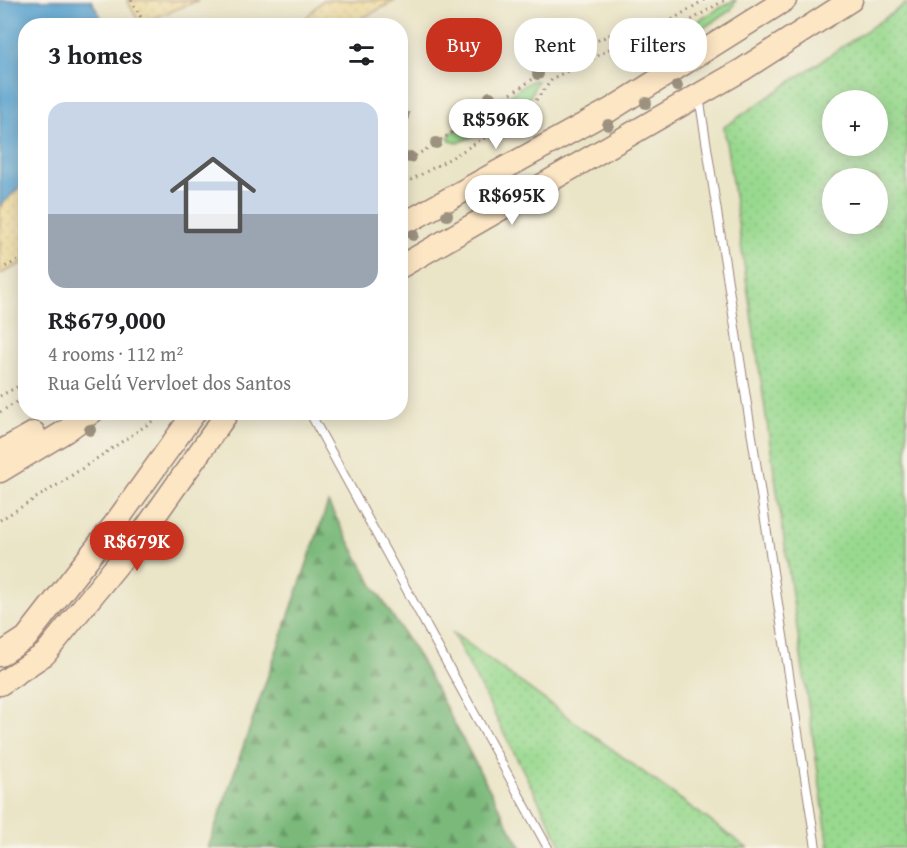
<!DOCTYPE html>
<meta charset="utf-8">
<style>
:root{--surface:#fff;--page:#f2f2f2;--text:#202124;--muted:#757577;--accent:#c8321e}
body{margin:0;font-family:"Gentium Book Plus",serif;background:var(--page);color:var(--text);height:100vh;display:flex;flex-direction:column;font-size:22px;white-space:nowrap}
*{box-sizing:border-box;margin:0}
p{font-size:20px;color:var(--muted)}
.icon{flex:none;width:33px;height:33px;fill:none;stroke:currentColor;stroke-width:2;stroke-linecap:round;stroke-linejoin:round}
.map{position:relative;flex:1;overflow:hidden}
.panel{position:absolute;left:18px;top:18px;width:390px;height:402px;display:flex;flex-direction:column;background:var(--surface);border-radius:24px;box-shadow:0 3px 15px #0003}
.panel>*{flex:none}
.banner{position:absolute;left:426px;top:18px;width:390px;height:54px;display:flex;gap:12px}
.controls{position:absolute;left:822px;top:90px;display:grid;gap:12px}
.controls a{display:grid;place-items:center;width:66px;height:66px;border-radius:50%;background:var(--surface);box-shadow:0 3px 15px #0003;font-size:30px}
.price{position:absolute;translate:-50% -51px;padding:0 14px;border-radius:21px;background:#fff;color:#222;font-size:20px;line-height:39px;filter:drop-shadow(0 2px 3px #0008)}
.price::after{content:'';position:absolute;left:50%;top:36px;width:18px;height:14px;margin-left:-9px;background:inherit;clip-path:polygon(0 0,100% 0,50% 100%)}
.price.on{background:var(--accent);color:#fff}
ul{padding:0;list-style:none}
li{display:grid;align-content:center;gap:12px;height:318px;padding:0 30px}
li span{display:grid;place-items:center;height:186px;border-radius:18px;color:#555}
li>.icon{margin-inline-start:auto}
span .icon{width:108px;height:108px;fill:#fffc;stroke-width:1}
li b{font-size:26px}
h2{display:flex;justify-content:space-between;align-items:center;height:72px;padding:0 30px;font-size:26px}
.chip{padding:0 21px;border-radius:24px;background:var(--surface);box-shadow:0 3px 15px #0003;font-size:21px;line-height:54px}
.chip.on{background:var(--accent);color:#fff}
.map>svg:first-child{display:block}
.grass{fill:url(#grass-dots);stroke:#727c5d;stroke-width:1.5;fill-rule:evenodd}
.forest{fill:url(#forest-firs);stroke:#626c52;stroke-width:1.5}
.sand{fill:url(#sand-dots);stroke:#9c7c64;stroke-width:1.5}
.green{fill:#99d98f;stroke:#727c5d;stroke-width:1.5}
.water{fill:#57a2cf;stroke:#50607d;stroke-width:1.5}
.building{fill:url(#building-cross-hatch)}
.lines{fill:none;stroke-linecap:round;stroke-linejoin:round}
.service-casing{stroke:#9a827a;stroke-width:10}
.secondary-casing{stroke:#9a827a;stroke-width:25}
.path{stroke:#9a827a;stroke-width:3;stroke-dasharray:1.5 4.5;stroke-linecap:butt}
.service{stroke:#fff;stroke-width:8}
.secondary{stroke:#fce6c4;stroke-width:22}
.tree{fill:#9d927f}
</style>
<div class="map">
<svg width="907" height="848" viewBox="0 0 907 848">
<defs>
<pattern id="grass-dots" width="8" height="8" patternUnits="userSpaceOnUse" patternTransform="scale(1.5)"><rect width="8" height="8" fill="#99d98f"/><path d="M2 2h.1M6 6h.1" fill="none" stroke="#85ba7c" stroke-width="1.8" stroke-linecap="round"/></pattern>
<pattern id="forest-firs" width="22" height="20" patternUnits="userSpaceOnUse" patternTransform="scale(1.5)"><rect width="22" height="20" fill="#7ab97a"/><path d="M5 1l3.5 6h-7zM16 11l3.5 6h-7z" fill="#669664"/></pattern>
<pattern id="sand-dots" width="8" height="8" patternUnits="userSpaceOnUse" patternTransform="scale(1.5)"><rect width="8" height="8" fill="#eeda9e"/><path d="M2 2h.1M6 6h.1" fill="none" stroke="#cebb88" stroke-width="1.8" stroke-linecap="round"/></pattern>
<pattern id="building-cross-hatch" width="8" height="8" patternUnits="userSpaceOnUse" patternTransform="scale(1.5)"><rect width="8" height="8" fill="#e2ae95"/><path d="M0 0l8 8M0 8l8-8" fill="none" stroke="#c39581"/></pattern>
</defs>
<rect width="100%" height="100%" fill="#f7f3e8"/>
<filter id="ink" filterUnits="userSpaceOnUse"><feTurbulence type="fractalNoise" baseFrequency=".0167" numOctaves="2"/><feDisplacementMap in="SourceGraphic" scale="12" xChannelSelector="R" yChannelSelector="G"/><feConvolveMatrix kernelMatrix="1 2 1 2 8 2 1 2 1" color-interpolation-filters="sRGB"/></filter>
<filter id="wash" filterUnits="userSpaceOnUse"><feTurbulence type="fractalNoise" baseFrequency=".008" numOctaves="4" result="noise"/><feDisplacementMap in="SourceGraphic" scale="24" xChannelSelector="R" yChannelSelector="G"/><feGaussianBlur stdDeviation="1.35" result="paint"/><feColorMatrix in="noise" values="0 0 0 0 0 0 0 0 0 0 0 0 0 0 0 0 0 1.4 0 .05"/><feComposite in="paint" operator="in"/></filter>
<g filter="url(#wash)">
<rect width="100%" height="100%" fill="#ebe5c8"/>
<g class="grass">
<path d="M907,3V848H829L724,127ZM832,100H878V146H832ZM832,178H878V224H832Z"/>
<polygon points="452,632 747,848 563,848"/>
</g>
<polygon class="forest" points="328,503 374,587 420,659 511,830 522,848 208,848"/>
<g class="sand">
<polygon points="127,0 199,0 140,24"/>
<polygon points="323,0 396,0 350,25 299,25"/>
<polygon points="25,182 25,262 0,274 0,206"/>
</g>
<g class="green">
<polygon points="734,0 736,0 731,10 685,40 661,45 635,48 616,58 610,51 641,39 667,37 677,33"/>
<path d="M533,80L537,81C534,86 533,92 529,98C519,115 477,134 458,143L450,141L449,137L450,134L495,105L505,100L519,88Z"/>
</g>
<polygon class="water" points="0,0 91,0 106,25 26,26 25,182 0,206"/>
<g id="blocks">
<polygon class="building" points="400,111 409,113 402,142 400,141"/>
</g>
</g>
<g filter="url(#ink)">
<use href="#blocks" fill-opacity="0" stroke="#9a827a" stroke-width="1.5"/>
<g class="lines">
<defs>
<g id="service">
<polyline points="699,96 816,848"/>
<polyline points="310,413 548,848"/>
</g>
<g id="secondary">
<polyline points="400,226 610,110 785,0"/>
<polyline points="400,267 742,70 851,0"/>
<polyline points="0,452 34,433"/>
<polyline points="0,471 66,431 92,412"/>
<polyline points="0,655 26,638 114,525 195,412"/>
<polyline points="0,684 45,654 139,538 228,412"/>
</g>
</defs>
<use href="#service" class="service-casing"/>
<use href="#secondary" class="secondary-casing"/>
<g class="path">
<polyline points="131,0 146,26"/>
<polyline points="315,26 316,24"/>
<polyline points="400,165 430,147 577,50 622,29 670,21 704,0"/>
<polyline points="400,186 451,158 527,112 553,78 594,58 628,38 666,33 686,23 725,0"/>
<polyline points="0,269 26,257"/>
<polyline points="0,396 26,382"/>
<polyline points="0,412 26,397"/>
<polyline points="0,520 59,484 166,412"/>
</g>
<use href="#service" class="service"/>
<use href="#secondary" class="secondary"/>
</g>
<g class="tree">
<circle cx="538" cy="74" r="6"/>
<circle cx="677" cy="86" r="6"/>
<circle cx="490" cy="97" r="6"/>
<circle cx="646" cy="103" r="6"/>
<circle cx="482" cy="123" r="6"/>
<circle cx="608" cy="125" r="6"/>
<circle cx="436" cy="143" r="6"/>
<circle cx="410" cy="157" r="6"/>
<circle cx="447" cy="215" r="6"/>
<circle cx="413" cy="235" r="6"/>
<circle cx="90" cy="430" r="6"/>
</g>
</g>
</svg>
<div class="controls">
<a>+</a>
<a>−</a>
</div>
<b class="price" style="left:496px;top:150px">R$596K</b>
<b class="price" style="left:512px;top:226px">R$695K</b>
<b class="price on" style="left:137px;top:572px">R$679K</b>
<div class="banner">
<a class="chip on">Buy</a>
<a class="chip">Rent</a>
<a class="chip">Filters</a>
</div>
<section class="panel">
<h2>3 homes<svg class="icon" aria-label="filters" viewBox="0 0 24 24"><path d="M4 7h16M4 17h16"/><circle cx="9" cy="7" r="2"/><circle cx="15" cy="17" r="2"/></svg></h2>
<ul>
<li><span style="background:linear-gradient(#c9d6e8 60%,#9aa5b1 0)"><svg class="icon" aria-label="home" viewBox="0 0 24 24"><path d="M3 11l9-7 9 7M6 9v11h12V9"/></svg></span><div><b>R$679,000</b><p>4 rooms · 112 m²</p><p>Rua Gelú Vervloet dos Santos</p></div></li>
</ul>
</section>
</div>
